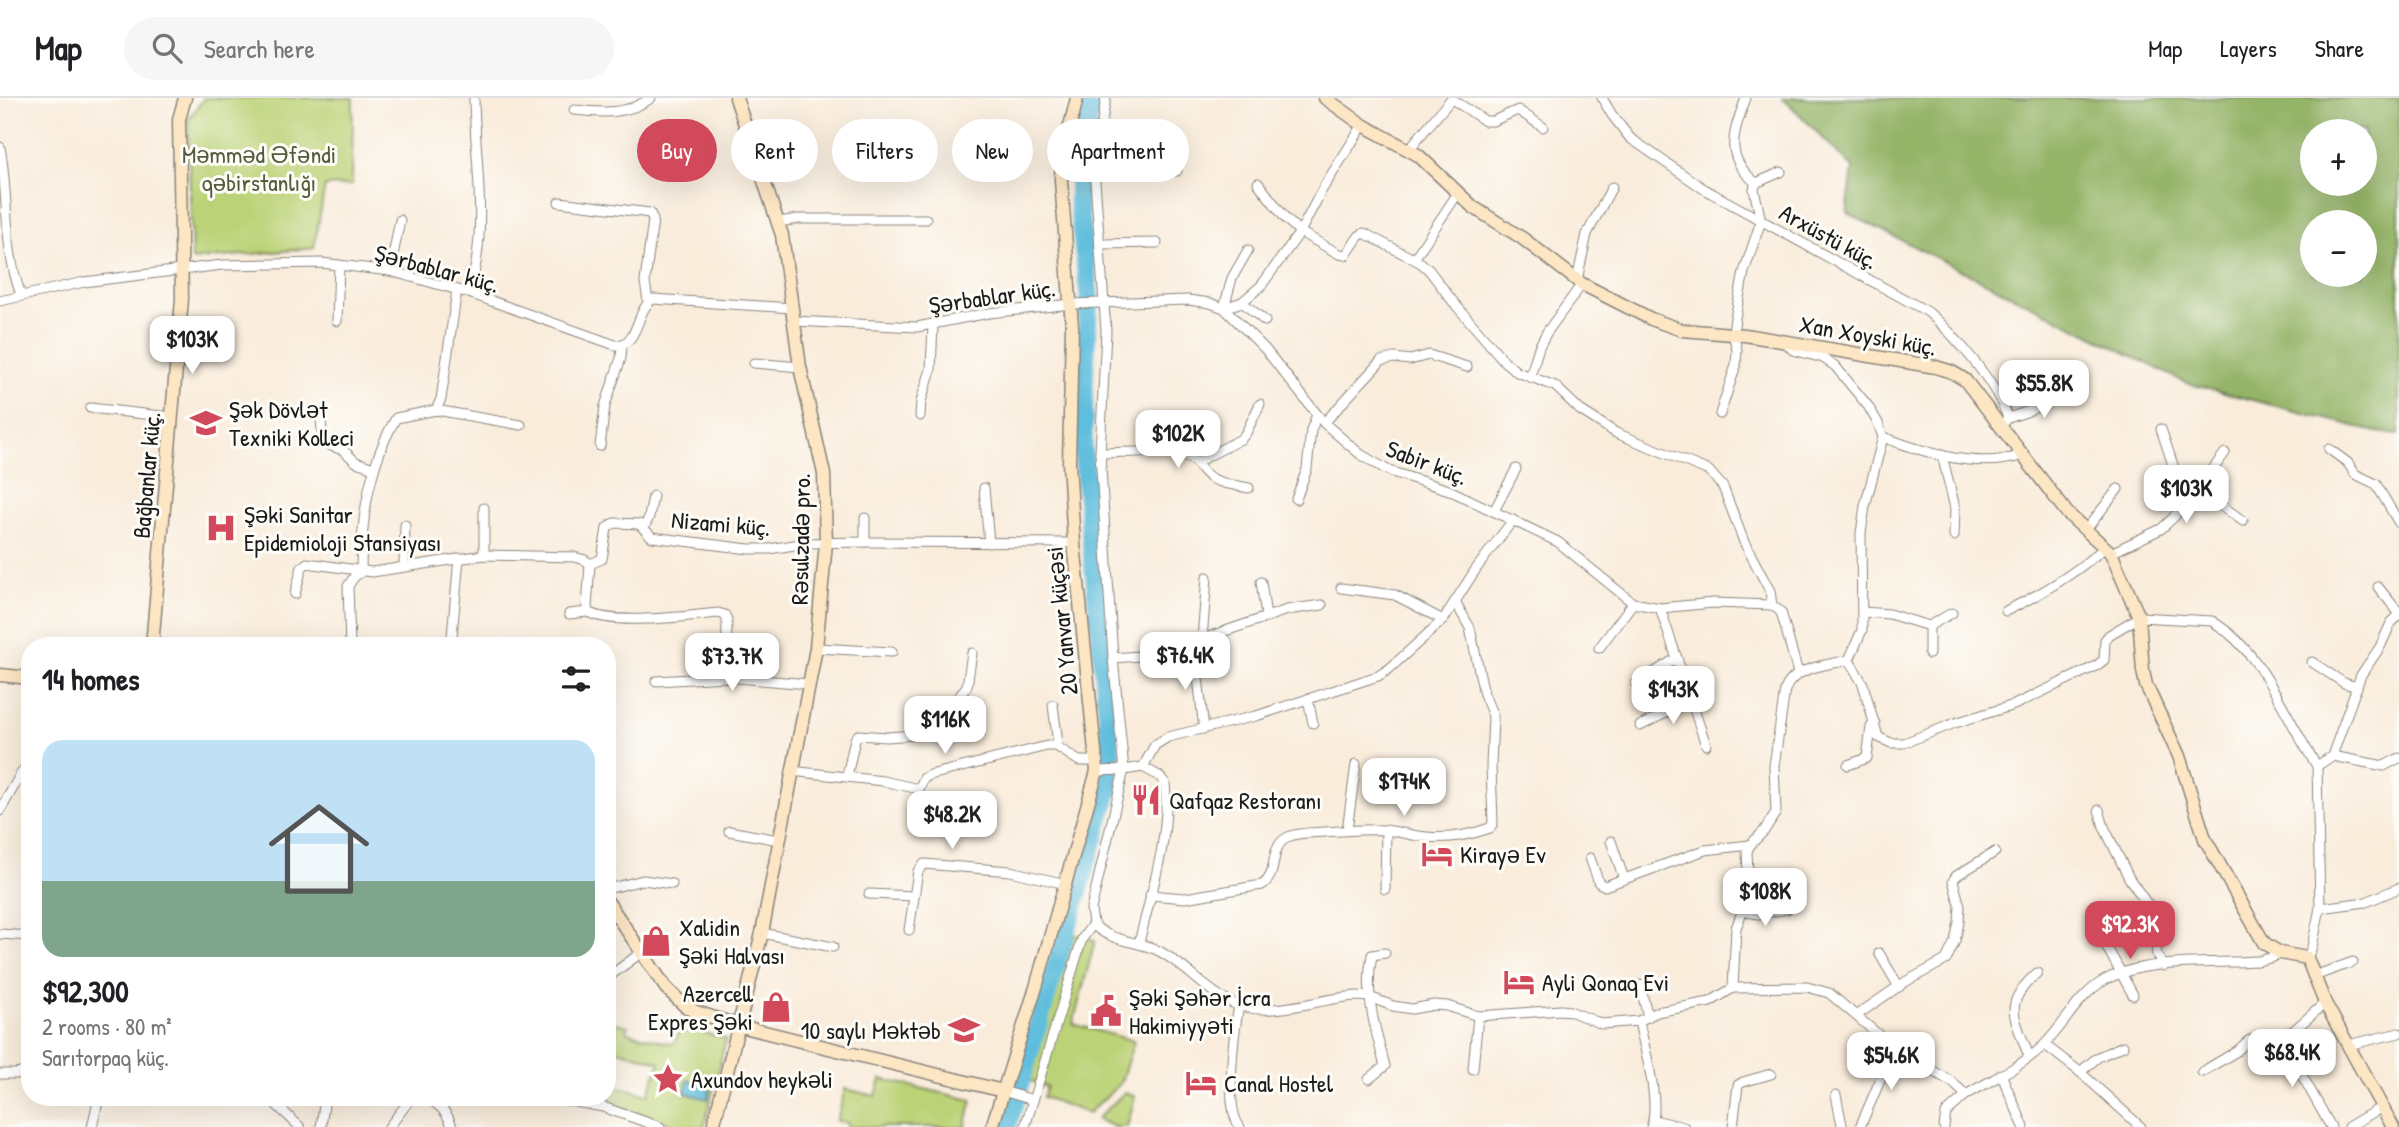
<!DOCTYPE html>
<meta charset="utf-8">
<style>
:root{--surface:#fff;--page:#f6f6f6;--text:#202124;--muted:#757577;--line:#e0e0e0;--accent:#d1495b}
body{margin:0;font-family:"Patrick Hand",sans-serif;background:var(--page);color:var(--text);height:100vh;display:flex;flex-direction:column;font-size:26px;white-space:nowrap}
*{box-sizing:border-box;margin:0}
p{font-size:23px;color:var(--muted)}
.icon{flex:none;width:38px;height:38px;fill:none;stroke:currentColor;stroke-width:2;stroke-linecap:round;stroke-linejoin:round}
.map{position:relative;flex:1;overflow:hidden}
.drawer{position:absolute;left:21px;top:539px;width:595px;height:469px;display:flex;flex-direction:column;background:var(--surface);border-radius:28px;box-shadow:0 7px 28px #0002}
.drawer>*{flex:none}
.banner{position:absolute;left:637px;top:21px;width:665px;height:63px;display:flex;gap:14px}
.buttons{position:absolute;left:2300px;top:21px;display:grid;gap:14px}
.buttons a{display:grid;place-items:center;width:77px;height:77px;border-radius:50%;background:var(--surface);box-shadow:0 7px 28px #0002;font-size:35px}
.price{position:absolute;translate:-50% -60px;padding:0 16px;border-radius:14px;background:#fff;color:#222;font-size:23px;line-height:46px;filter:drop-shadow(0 2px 4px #0008)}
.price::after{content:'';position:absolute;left:50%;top:42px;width:21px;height:16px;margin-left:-10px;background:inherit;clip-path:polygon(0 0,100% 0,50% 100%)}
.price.selected{background:var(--accent);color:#fff}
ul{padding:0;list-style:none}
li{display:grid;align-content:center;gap:14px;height:371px;padding:0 21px}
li+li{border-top:2px solid var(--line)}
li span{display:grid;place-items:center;height:217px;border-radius:21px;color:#555}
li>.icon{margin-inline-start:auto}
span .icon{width:126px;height:126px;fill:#fffc;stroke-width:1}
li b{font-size:30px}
h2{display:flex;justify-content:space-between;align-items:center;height:84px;padding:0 21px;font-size:30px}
.pill{padding:0 24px;border-radius:32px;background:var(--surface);box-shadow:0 7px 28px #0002;font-size:24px;line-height:63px}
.pill.selected{background:var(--accent);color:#fff}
header{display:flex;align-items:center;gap:42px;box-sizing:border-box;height:98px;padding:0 35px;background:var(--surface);border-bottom:2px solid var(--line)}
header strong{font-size:33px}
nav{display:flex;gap:38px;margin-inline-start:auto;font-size:24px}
.search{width:490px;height:63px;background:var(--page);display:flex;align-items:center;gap:18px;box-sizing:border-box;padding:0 24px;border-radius:38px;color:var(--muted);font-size:26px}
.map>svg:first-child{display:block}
.green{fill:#bbd276;stroke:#6c7749;stroke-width:2}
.forest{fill:#94b467;stroke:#586842;stroke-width:2;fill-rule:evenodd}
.water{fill:#5fbddd;stroke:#3e6c7c;stroke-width:2}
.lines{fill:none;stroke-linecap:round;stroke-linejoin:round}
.river{stroke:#5fbddd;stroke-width:19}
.street-casing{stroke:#8a847c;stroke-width:11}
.secondary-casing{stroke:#8a847c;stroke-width:15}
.street{stroke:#fff;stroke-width:9}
.secondary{stroke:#fce6c4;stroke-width:12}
.labels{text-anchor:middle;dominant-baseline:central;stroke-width:6;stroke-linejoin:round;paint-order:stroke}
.park-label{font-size:24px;fill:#545c3c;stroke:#fdfcf7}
.street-label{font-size:24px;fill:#1c1c1c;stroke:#fdfcf7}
.poi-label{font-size:24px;fill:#1c1c1c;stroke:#fdfcf7;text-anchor:start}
</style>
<header>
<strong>Map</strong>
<div class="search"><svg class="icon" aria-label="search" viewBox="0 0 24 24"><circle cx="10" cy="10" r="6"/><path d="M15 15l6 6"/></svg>Search here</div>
<nav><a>Map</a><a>Layers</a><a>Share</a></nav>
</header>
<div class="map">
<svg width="2399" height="1029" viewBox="0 0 2399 1029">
<rect width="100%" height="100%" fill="#fdfcf7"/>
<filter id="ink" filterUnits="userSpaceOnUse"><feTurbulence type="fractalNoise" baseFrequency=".0143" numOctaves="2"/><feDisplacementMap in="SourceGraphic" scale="14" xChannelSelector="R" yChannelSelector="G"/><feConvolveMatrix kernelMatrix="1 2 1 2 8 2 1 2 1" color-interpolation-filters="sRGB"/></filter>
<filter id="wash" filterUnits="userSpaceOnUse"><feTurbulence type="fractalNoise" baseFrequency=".00686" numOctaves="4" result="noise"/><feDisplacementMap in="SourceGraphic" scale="28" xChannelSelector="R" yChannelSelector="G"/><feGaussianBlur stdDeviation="1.57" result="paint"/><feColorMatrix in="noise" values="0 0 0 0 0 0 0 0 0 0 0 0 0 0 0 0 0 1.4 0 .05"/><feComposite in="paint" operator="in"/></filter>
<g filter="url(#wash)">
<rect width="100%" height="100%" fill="#f9ecdb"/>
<g class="green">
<polygon points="204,0 353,0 352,87 325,88 314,150 192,162 188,22"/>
<polygon points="1070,835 1095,843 1073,926 1134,943 1120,986 1088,1015 1043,999 1047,989 1025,981"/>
<polygon points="607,923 628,928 627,934 673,946 682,929 726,941 704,1029 681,1029 583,1000 607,999 607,985 648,997 660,964 607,949"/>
<polygon points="881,981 972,1002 965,1029 847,1029 848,1025 837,1023 845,991 876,998"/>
<polygon points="1125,994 1135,998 1127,1029 1114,1029 1097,1021"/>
</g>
<path class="forest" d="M1783,0H2399V337L2377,334L2186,285L1847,115L1853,70ZM2312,33H2364V86H2312ZM2312,124H2364V177H2312Z"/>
<polygon class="water" points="688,982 711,987 708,1001 685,995"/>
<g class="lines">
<polyline class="river" points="1007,1029 1109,692 1111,665 1110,642 1083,354 1084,286 1089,198 1078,104 1079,77 1092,0"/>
</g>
</g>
<g filter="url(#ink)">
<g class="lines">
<defs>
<g id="street">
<path d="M1602,0L1612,17L1630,40L1704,91L1928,214C1955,237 1997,286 2008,320L2000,329"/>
<path d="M1746,0C1733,36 1723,58 1756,85"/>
<polyline points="1452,1 1485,23 1493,23 1518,12 1543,29"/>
<path d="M574,12C603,15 627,17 651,0"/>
<polyline points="1098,45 1177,73"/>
<path d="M0,49C9,98 3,149 21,197"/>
<polyline points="1409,51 1452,0"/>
<polyline points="1258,85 1286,121 1300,134 1339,156 1346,157 1359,138 1364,135 1421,165 1429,172 1454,205 1505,264 1517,274 1555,288 1580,312 1616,335 1709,373 1723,389 1744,444 1770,493 1772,507 1781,514 1798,575"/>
<polyline points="559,104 650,115 653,122 645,184 648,203"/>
<polyline points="778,124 799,121 926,121"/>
<polyline points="1100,146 1157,145"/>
<polyline points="1248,152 1232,180 1224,210 1242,204 1261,188 1300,134 1323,90 1363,27"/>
<polyline points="1414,161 1458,95"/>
<polyline points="390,173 400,122"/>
<polyline points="1577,182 1587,136 1612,89"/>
<path d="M469,195C489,131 475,66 474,0"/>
<path d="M0,203L84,184L222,167L321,165L390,173L469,195L615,247C640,248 635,212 653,201L792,210"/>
<polyline points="1242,204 1265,223"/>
<polyline points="337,223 339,167"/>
<polyline points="794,223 917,229 989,215 1071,206 1188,202 1210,205 1224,210 1265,251 1324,325 1360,356 1389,373 1449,392 1558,444 1633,505 1660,510 1713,505 1772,507"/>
<polyline points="754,265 800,269"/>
<polyline points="1530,279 1539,249 1547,234 1582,186"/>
<polyline points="90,310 171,319"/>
<polyline points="436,312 521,327"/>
<polyline points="1720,316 1736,267 1737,252 1733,235 1735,220 1744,174 1761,123 1754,91 1756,85 1781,74"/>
<polyline points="920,318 921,303 931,272 933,227"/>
<polyline points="2008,320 2029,313 2066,292"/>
<polyline points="321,321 323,345 343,352 356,364 374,370"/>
<polyline points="1324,325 1381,263 1394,260 1410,262 1429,257 1467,269"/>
<polyline points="2161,331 2180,388 2188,397 2222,408 2243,423"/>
<path d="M1883,339C1926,355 1978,372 2023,357"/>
<polyline points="600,348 605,308 621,260 622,247"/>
<polyline points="2329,351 2348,365 2355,376 2376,386 2399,425"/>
<path d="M1100,355C1128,355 1161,350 1188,359C1198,363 1199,371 1207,377C1218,386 1235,387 1249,390"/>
<polyline points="1942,357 1955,410 1954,438"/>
<polyline points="1197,364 1241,341 1246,335 1260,306"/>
<polyline points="984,390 989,445"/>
<polyline points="1296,401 1307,371 1311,332 1317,317"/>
<polyline points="484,410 484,457"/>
<polyline points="1494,413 1516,371"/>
<polyline points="644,430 649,419 653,398"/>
<polyline points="2085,433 2118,391"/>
<polyline points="865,444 865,420"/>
<polyline points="2111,455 2161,431 2174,419 2188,397 2198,391 2225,355"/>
<path d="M590,466L587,510L588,514C611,528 690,518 718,515L725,517L727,522L726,579"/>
<polyline points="404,468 405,427"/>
<polyline points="1261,484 1266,518"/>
<polyline points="2378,489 2399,515"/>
<polyline points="1341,490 1395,497 1443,522"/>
<polyline points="295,496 302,469 307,465 372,474 484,457 574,459 585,462 590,466 602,461 607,430 614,425 639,426 652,439 749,451 769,451 807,445 865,444 1074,445"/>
<polyline points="1660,510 1706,647"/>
<path d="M2006,513C2043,495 2075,476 2105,449"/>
<polyline points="1863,514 1889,516 1929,528 1929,556"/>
<polyline points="569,516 588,514"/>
<polyline points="1929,528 1952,515"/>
<polyline points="452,538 459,460"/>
<polyline points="1202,541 1207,479"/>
<path d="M350,548L348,488L354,479L361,474C361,422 369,366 396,320L436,312L441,301L457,192"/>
<polyline points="816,550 892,554"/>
<polyline points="1599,550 1633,505"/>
<polyline points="1195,554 1204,631"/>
<polyline points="1113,560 1195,554 1202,541 1287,512 1322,507"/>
<path d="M1849,562L1863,586L1878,639L1891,645H1904L1955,625L2014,607L2096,568L2104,562L2105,542L2109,537L2139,519L2212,523C2265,555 2284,619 2317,668"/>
<polyline points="2312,564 2344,585 2357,589"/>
<polyline points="656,583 726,579 809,586"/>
<polyline points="1636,586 1677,560"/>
<polyline points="1308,601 1313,625"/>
<polyline points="1053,607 1057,638 1056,648"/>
<polyline points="1640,628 1691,602"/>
<polyline points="2332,658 2384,668 2399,660"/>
<polyline points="1848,667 1867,660 1871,629 1875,625"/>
<polyline points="791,673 883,683 919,691 924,680 930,677 1047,648 1056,648 1079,663 1097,663"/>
<polyline points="1097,673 1124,672 1143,669 1155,647 1168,639 1256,618 1378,578 1389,571 1443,522 1476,471 1513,422"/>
<polyline points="847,678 855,641 858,637 887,639 956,634 959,631 956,603 967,588 972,555"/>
<polyline points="2099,712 2104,729 2129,780 2152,813 2157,857 2164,868"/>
<polyline points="0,713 22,674 30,666"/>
<polyline points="1347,732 1356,666"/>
<polyline points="729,733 779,742"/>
<polyline points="1611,743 1624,781"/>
<polyline points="1590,760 1599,785 1605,788 1705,752 1750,747"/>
<polyline points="607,791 643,782 672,786"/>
<polyline points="1385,791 1386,732"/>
<polyline points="869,796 914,798"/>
<path d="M1150,797L1185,800L1262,787C1280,776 1267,750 1288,739C1298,734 1314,735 1325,734C1345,733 1365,731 1384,732C1398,733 1412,738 1427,739C1447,741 1470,737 1490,730L1493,725L1491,668L1493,618L1484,596L1470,530L1456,505"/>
<polyline points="2320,810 2366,804 2399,790"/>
<polyline points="1743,813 1758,816 1787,811"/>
<polyline points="1093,826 1091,811 1124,672 1113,560 1100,355 1106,233 1094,69 1106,0"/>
<path d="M1093,826C1108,843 1137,843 1157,852C1183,865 1201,888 1226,902C1265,924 1316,900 1357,898L1369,899L1393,908L1412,911L1434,907L1447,908L1478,918L1561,912L1570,913L1602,926L1639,923"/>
<polyline points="909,832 918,773 924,766 1010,773 1066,786"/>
<polyline points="762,835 833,849"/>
<polyline points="0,836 30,838"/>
<polyline points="2103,842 2133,897"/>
<path d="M1139,845C1151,793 1171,739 1165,685L1159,678L1143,669"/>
<polyline points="1879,855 1899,889"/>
<polyline points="2307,860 2312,849 2320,810 2317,668 2332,658 2361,577 2380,549 2391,525 2399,517"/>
<polyline points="2314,878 2353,864"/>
<polyline points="607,880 642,854"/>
<polyline points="1640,887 1648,919"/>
<path d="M1733,890L1807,889L1829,895L1894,950L1952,984L1966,997C1992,981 2021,969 2043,948C2064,928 2078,897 2105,882C2146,860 2212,866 2258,863L2270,860L2280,855"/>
<path d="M1239,908C1234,933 1224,1011 1240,1029"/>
<polyline points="1857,917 1905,884 1946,862 1955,843 1959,824 1960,808 1953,783 1956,778 1995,754"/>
<polyline points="2280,938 2331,1029"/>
<polyline points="2045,947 2080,974 2141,1029"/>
<polyline points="2348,947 2399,935"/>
<path d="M2029,959C2015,918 2001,907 2037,875"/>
<polyline points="1473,971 1478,918"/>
<polyline points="2080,974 2098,959 2123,948"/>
<polyline points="2202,974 2237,953 2248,943 2259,938 2280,938 2293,933 2325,905"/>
<polyline points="0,976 16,976 30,973"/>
<polyline points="2001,976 2024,1029"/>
<path d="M1369,981L1385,968C1375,931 1364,895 1372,857L1385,855"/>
<polyline points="1003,993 1033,1002"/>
<polyline points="1836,997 1842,1027"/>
<polyline points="268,999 300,1029"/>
<path d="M426,999C439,1007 448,1014 452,1029"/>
<polyline points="548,999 603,1009 660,1029"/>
<polyline points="1654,1022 1684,1029"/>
<polyline points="92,1029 99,999"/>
<polyline points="321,1029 325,999"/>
<polyline points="389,1029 412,999"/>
<polyline points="1025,1029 1082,841 1093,826"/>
<path d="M1651,1029C1661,1003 1644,951 1639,923L1657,914L1710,904L1733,890L1736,830L1749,795L1747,754L1750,747L1764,733L1776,714L1774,668L1785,592C1794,568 1828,567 1849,562L1862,532L1861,435L1865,408L1883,339L1878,325L1868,308L1835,268L1823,260L1793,252L1785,244"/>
<polyline points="1733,1029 1738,987 1743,984 1771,976"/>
<polyline points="1860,1029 1894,950"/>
<polyline points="1944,1029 1946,1015 1966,997"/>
<polyline points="2348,1029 2382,1009"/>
</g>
<g id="secondary">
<polyline points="1325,0 1363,27 1418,57 1473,109 1522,140 1582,186 1651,221 1682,232 1745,237 1936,269 1952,274 1965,282 2068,416 2111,455 2139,519 2143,573 2146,587 2179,658 2205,741 2264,845 2280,855 2307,860 2325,905 2393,1029"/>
<polyline points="152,548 182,201 179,21 185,0"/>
<polyline points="0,577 30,580"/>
<polyline points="607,803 666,890 685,908 696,914 740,928 1003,993"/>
<polyline points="713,1029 762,835 816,550 826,445 824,376 800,269 782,137 736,0"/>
<polyline points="992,1029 1036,889 1097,673 1074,445 1069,365 1072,228 1061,82 1062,61 1077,0"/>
</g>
</defs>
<use href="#street" class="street-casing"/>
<use href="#secondary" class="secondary-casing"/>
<use href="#street" class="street"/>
<use href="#secondary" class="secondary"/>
</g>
</g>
<defs>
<symbol id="university-bare" viewBox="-9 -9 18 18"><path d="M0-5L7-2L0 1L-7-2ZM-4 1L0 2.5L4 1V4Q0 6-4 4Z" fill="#d1495b" stroke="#fdfcf7" stroke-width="2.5" paint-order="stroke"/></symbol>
<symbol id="hospital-bare" viewBox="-9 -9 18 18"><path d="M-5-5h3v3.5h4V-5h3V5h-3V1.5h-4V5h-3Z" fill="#d1495b" stroke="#fdfcf7" stroke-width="2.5" paint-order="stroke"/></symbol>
<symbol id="restaurant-bare" viewBox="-9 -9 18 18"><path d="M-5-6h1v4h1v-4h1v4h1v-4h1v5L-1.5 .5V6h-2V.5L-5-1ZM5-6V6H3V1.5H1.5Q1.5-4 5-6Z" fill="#d1495b" stroke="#fdfcf7" stroke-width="2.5" paint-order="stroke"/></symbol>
<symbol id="hotel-bare" viewBox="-9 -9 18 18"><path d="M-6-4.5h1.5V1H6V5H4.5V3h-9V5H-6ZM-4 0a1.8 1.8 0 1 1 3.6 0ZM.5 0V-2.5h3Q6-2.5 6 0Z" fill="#d1495b" stroke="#fdfcf7" stroke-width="2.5" paint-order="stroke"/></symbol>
<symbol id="shop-bare" viewBox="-9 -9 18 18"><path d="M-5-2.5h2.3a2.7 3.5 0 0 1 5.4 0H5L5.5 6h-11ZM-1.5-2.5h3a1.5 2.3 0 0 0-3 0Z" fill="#d1495b" stroke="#fdfcf7" stroke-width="2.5" paint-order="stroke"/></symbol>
<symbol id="civic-bare" viewBox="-9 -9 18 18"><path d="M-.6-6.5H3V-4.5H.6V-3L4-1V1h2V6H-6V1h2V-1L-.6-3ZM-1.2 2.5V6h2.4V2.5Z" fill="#d1495b" stroke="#fdfcf7" stroke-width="2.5" paint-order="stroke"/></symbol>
<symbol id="school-bare" viewBox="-9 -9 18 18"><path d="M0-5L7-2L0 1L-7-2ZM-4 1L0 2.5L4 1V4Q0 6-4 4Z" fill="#d1495b" stroke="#fdfcf7" stroke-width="2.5" paint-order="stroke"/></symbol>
<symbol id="sight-bare" viewBox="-9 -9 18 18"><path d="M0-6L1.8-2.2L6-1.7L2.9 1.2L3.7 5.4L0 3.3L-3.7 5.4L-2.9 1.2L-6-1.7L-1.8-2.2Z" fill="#d1495b" stroke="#fdfcf7" stroke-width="2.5" paint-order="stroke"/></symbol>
</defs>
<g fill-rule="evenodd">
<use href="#university-bare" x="184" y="303" width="44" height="44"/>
<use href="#hospital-bare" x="199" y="408" width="44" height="44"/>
<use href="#restaurant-bare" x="1124" y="680" width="44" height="44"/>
<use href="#hotel-bare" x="1415" y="734" width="44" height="44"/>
<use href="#shop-bare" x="634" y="821" width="44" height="44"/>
<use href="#hotel-bare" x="1497" y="862" width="44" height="44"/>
<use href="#shop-bare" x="754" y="887" width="44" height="44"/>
<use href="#civic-bare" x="1084" y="891" width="44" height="44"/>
<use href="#school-bare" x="942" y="910" width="44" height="44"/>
<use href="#sight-bare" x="646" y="959" width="44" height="44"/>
<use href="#hotel-bare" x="1179" y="963" width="44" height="44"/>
</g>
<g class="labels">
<g class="park-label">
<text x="259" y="56">Məmməd Əfəndi<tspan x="259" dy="28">qəbirstanlığı</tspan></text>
</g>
<g class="street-label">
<text transform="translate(1829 138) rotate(29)">Arxüstü küç.</text>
<text transform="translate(437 170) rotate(15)">Şərbablar küç.</text>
<text transform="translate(992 198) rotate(-8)">Şərbablar küç.</text>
<text transform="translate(1868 237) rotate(10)">Xan Xoyski küç.</text>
<text transform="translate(1427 364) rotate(21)">Sabir küç.</text>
<text transform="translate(146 377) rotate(-85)">Bağbanlar küç.</text>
<text transform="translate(721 425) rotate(5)">Nizami küç.</text>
<text transform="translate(800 441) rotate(-89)">Rəsulzadə pro.</text>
<text transform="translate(1061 523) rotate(-96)">20 Yanvar küçəsi</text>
</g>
<g class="poi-label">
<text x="229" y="311">Şək Dövlət<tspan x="229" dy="28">Texniki Kolleci</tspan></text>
<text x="244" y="416">Şəki Sanitar<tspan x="244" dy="28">Epidemioloji Stansiyası</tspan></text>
<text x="1169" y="702">Qafqaz Restoranı</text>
<text x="1460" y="756">Kirayə Ev</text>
<text x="679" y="829">Xalidin<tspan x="679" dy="28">Şəki Halvası</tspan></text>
<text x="1542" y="884">Ayli Qonaq Evi</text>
<text x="753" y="895" text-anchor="end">Azercell<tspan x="753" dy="28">Expres Şəki</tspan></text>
<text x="1129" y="899">Şəki Şəhər İcra<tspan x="1129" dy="28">Hakimiyyəti</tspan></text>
<text x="941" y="932" text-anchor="end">10 saylı Məktəb</text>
<text x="691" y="981">Axundov heykəli</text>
<text x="1224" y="985">Canal Hostel</text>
</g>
</g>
</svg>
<div class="buttons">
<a>+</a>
<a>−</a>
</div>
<b class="price" style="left:192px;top:278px">$103K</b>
<b class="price" style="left:2044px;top:322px">$55.8K</b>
<b class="price" style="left:1178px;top:372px">$102K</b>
<b class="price" style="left:2186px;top:427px">$103K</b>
<b class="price" style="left:1185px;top:594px">$76.4K</b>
<b class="price" style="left:732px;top:595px">$73.7K</b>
<b class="price" style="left:1673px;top:628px">$143K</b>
<b class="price" style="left:945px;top:658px">$116K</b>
<b class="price" style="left:1404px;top:720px">$174K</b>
<b class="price" style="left:952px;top:753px">$48.2K</b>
<b class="price" style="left:1765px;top:830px">$108K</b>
<b class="price selected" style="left:2130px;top:863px">$92.3K</b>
<b class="price" style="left:2292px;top:991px">$68.4K</b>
<b class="price" style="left:1891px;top:994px">$54.6K</b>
<div class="banner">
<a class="pill selected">Buy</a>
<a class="pill">Rent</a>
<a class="pill">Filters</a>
<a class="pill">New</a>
<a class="pill">Apartment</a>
</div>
<section class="drawer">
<h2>14 homes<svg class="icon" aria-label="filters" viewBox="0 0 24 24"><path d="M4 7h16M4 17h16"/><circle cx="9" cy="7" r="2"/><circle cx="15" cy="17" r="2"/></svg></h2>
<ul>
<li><span style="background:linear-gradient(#bfe0f5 65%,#7fa58c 0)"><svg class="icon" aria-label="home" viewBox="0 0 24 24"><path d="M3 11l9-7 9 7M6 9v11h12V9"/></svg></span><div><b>$92,300</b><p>2 rooms · 80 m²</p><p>Sarıtorpaq küç.</p></div></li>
</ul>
</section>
</div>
